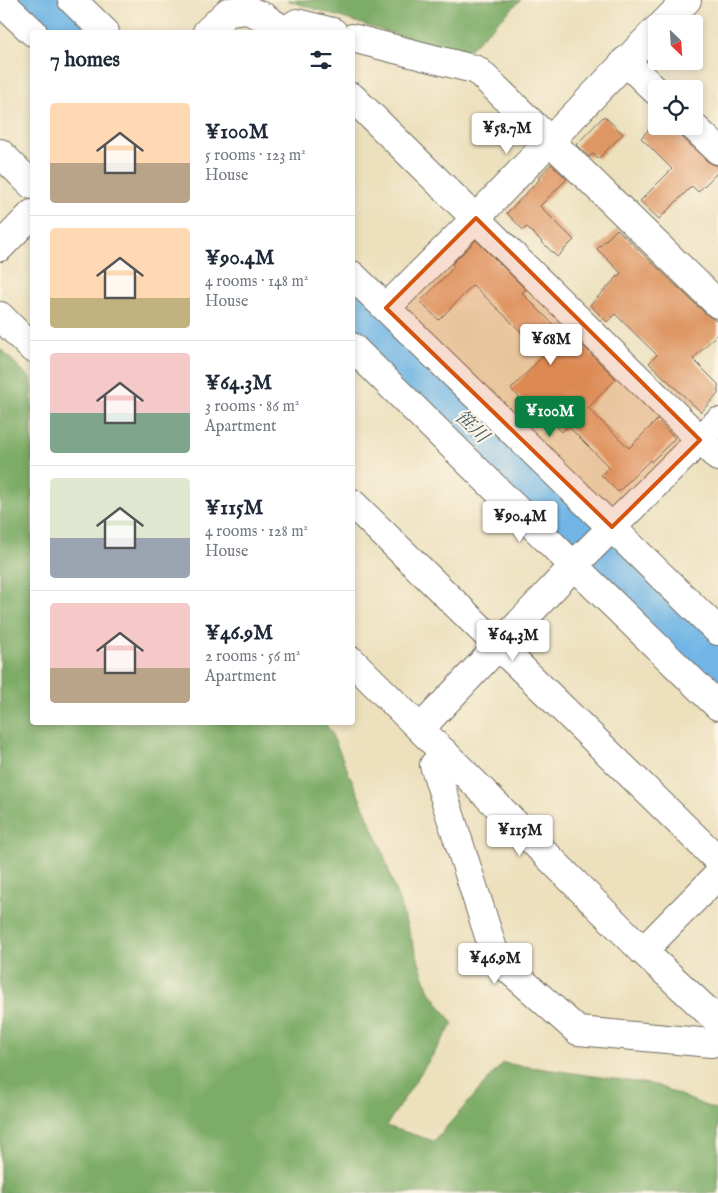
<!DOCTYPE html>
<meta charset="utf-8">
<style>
:root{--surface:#fff;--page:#f2f2f3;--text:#1f2937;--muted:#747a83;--line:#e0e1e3;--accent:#0b8043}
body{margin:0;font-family:"IM FELL English","Noto Serif JP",serif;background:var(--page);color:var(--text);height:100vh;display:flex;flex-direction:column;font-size:19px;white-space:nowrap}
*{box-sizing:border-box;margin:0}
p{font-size:16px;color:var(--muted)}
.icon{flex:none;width:28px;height:28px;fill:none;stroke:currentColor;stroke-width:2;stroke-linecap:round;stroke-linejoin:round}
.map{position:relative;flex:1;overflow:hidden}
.side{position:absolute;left:30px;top:30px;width:325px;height:695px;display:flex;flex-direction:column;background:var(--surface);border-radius:5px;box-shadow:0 2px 8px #0003}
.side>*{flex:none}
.needle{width:32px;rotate:155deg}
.controls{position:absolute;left:648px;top:15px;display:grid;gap:10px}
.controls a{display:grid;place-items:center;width:55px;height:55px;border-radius:5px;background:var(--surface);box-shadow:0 2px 8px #0003;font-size:25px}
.price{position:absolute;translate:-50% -42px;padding:0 11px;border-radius:5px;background:#fff;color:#222;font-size:16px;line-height:32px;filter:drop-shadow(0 1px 2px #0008)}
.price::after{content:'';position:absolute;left:50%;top:30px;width:15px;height:11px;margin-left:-8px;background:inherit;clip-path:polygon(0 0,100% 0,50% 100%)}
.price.current{background:var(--accent);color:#fff}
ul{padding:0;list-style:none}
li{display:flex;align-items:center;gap:15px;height:125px;padding:0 20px}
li+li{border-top:1px solid var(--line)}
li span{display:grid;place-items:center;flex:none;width:140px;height:100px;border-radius:5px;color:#555}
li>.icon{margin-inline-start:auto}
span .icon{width:60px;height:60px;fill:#fffc;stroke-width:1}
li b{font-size:21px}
h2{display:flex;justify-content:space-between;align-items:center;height:60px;padding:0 20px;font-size:21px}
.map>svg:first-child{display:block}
.forest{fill:#7dac66;stroke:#546c48}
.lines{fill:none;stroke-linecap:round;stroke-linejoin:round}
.river{stroke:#6fb5e5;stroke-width:39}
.building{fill:#de9663}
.minor-casing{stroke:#6f6a5e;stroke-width:30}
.minor{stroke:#fff;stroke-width:28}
.marked{fill:#d5540f;fill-opacity:0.2;stroke:#d5540f;stroke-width:4;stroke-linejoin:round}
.labels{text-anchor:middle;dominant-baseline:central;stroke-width:4.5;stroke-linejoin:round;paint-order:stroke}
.water-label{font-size:19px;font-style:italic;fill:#435b6c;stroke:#fcf5e5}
</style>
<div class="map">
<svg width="718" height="1193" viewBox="0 0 718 1193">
<rect width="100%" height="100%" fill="#fcf5e5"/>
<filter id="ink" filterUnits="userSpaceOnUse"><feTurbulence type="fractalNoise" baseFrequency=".02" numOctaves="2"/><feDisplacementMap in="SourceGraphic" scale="10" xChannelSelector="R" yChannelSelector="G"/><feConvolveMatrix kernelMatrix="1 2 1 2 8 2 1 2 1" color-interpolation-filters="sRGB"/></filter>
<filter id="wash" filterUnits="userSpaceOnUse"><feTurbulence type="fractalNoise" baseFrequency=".0096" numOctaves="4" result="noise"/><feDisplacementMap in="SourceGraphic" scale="20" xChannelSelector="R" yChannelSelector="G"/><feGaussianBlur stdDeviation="1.12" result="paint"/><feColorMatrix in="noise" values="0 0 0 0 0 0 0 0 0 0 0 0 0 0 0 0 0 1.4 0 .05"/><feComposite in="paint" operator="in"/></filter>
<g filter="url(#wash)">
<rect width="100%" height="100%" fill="#ece0bd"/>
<g class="forest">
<polygon points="287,0 521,0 462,56"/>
<polygon points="0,348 32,380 32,722 325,723 331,732 381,847 428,989 453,1024 386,1126 434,1141 503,1063 656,1085 718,1111 718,1193 0,1193"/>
</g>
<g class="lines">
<g class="river">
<polyline points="33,0 66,32"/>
<polyline points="352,312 718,669"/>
</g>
</g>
<g id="blocks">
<g class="building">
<polygon points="604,116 623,134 598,159 593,154 589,157 576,145"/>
<polygon points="652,126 674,126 682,137 707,161 714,165 718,165 718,172 698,192 692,186 659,219 640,201 672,169 641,138"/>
<polygon points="551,164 567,179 540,206 574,240 557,257 527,227 523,230 507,213 540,179 538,178"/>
<polygon points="617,229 707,315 718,322 718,333 693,359 718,384 718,394 701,412 649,363 657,355 615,314 607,322 590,305 621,273 597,249"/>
<polygon points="476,240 526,290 522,293 558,329 562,325 616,379 588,408 629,448 657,420 675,438 651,462 650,460 618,492 601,475 609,467 568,426 562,432 533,404 530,408 511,389 544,355 502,313 473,285 439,320 420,302 454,267 452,264"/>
</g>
</g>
</g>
<g filter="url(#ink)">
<use href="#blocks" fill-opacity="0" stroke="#6f6a5e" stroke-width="1"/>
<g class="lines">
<defs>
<g id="minor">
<polyline points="72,0 105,32"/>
<polyline points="0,1 33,32"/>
<polyline points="663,24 687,0"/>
<polyline points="285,31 297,23 333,32"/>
<polyline points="207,32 228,12 247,10 264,17 286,32"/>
<polyline points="352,38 477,70 718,304"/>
<polyline points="625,61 656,91"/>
<polyline points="352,97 718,457"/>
<polyline points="693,126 718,150"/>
<polyline points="0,153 32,185"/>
<polyline points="0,247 32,214"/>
<polyline points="352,275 718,631"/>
<polyline points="386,308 476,218 656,30"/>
<polyline points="0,316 32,348"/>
<polyline points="352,347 574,566 718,706"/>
<polyline points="352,503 718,860"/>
<polyline points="352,661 643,951 718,1021"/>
<polyline points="421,728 584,555 718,422"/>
<polyline points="445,753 434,765 496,958 578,1031 711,1043 718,1035"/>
<polyline points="643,951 718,875"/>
</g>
</defs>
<use href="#minor" class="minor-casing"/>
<use href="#minor" class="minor"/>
</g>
</g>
<path class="marked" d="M476,218L700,440L612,527L386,308Z"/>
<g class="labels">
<g class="water-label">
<text transform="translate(471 427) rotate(44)">笹川</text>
</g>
</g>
</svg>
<div class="controls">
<a><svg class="needle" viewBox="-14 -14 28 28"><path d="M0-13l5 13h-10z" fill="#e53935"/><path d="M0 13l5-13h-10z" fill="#747a83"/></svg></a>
<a><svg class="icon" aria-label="locate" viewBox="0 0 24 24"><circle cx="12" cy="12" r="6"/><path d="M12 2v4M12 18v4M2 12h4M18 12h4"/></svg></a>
</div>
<b class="price" style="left:507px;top:155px">¥58.7M</b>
<b class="price" style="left:551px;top:366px">¥68M</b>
<b class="price current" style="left:550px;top:438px">¥100M</b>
<b class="price" style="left:520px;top:543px">¥90.4M</b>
<b class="price" style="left:513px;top:662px">¥64.3M</b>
<b class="price" style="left:520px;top:857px">¥115M</b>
<b class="price" style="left:495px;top:985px">¥46.9M</b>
<section class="side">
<h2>7 homes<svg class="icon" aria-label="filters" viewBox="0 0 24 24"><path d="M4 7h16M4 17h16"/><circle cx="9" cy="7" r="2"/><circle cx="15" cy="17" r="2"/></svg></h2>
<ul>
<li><span style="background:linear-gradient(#ffd9b3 60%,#b9a48a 0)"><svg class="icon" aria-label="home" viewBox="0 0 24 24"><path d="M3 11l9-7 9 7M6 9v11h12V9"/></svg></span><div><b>¥100M</b><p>5 rooms · 123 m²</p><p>House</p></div></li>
<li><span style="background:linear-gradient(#ffd9b3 70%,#c2b280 0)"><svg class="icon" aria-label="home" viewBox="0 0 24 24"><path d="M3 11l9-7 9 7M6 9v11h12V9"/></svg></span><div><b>¥90.4M</b><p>4 rooms · 148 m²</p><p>House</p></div></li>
<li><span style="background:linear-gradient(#f6c9c9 60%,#7fa58c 0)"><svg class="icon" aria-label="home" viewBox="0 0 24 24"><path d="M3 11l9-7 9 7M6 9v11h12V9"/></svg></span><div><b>¥64.3M</b><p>3 rooms · 86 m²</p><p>Apartment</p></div></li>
<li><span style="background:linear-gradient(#dfe7d0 60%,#9aa5b1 0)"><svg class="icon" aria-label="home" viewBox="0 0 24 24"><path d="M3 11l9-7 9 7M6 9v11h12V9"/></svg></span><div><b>¥115M</b><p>4 rooms · 128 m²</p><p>House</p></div></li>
<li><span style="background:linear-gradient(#f6c9c9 65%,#b9a48a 0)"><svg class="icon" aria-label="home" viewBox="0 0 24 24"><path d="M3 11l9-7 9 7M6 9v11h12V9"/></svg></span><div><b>¥46.9M</b><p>2 rooms · 56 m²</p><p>Apartment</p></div></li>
</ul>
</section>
</div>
